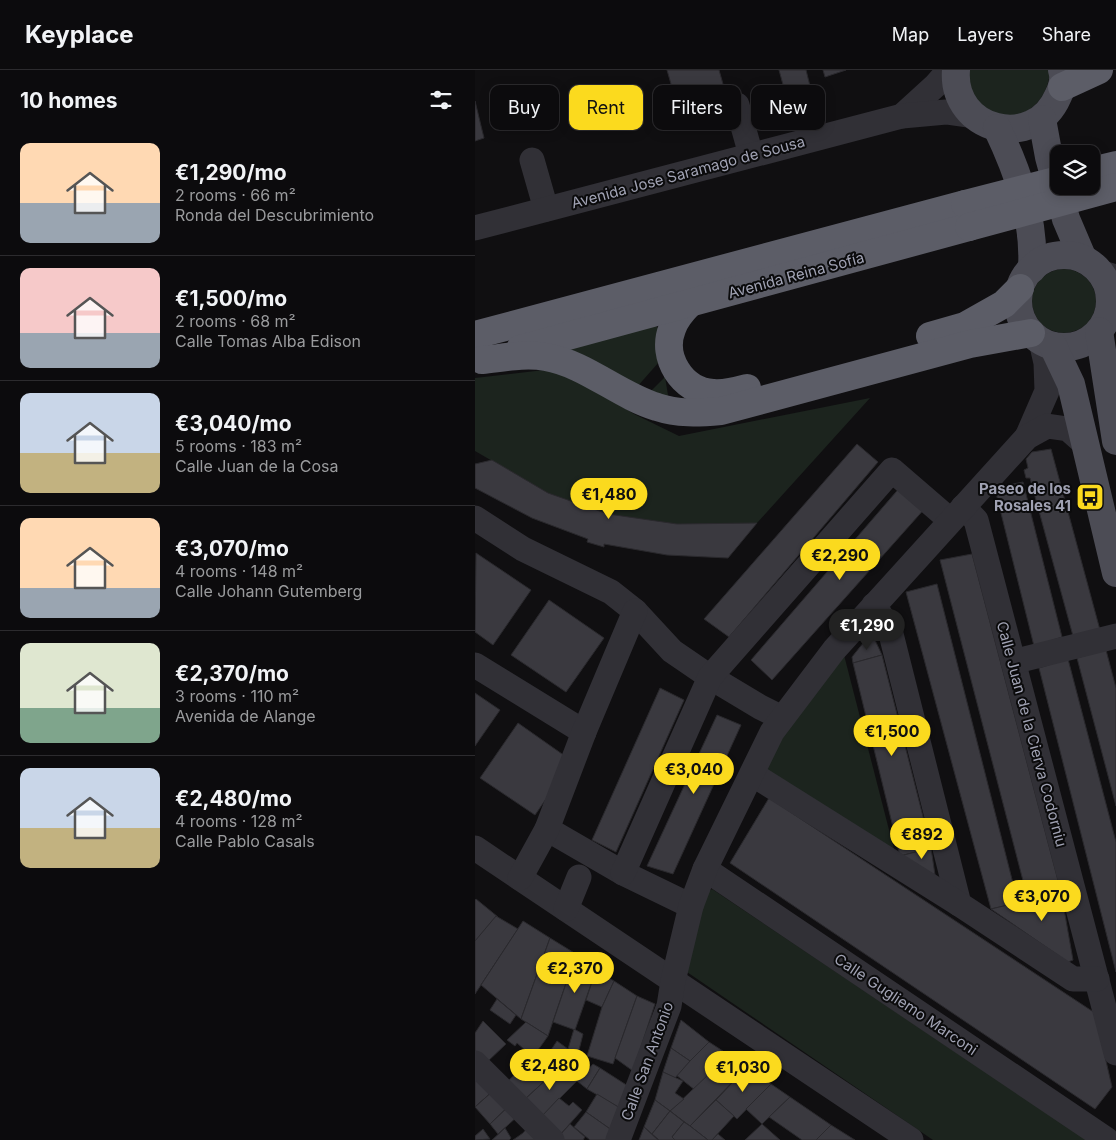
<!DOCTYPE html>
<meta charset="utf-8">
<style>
:root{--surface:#0c0b0d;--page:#151416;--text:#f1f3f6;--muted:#9a9b9d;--line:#2c2b2e;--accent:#fbda1e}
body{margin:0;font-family:Inter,sans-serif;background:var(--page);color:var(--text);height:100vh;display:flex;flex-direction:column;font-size:19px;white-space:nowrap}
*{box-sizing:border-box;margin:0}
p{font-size:16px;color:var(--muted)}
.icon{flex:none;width:28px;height:28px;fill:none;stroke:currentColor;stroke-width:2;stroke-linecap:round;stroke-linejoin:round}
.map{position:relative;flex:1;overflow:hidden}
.side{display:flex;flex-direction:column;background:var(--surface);width:475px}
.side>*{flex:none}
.banner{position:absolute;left:15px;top:15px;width:475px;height:45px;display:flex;gap:10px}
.tools{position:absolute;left:575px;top:75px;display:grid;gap:10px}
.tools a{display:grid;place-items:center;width:50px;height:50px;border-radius:10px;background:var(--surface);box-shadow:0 2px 12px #0003,0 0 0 1px var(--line);font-size:25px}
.price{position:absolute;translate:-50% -42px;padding:0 11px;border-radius:18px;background:var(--accent);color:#111;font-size:16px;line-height:32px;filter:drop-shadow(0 1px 2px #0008)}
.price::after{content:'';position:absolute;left:50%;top:30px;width:15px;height:11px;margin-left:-8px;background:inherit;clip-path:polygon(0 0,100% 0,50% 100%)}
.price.active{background:#222;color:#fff}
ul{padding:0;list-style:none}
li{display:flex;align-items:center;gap:15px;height:125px;padding:0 20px}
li+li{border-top:1px solid var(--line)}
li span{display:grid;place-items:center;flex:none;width:140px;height:100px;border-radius:10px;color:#555}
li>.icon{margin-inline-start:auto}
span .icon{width:60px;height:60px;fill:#fffc;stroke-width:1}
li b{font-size:21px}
h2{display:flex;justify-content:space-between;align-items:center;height:60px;padding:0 20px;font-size:21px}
.pill{padding:0 18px;border-radius:10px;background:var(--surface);box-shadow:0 2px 12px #0003,0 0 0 1px var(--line);font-size:18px;line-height:45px}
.pill.active{background:var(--accent);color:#111}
header{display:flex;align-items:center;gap:30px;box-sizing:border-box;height:70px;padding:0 25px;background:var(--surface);border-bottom:1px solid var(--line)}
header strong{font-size:24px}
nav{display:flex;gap:28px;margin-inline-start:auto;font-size:18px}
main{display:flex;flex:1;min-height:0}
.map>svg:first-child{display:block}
.green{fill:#1c241e}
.building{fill:#3a393f;stroke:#2a292d}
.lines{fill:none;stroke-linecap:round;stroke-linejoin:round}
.minor{stroke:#313036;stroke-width:25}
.major{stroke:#4c4c55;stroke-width:28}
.highway{stroke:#5c5d67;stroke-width:28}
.highway-bridge{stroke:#5c5d67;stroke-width:28}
.labels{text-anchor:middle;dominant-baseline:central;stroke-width:4;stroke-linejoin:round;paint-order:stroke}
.street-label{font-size:15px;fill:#a0a2b3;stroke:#0b0b0c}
.poi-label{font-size:15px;font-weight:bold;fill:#a0a2b3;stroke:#0b0b0c;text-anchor:end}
</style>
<header>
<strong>Keyplace</strong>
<nav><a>Map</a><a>Layers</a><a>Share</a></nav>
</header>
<main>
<section class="side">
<h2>10 homes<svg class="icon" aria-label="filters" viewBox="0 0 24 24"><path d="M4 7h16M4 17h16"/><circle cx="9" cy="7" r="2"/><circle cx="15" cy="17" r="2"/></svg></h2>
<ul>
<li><span style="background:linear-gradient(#ffd9b3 60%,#9aa5b1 0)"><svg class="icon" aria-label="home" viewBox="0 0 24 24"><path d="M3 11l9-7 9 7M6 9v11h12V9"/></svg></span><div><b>€1,290/mo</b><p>2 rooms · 66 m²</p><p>Ronda del Descubrimiento</p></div></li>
<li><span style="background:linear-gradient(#f6c9c9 65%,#9aa5b1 0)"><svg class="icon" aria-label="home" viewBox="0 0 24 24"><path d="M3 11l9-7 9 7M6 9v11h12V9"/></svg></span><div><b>€1,500/mo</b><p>2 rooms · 68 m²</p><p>Calle Tomas Alba Edison</p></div></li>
<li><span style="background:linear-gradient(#c9d6e8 60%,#c2b280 0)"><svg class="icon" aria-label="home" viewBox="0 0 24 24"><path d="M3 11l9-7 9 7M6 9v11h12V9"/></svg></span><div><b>€3,040/mo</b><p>5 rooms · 183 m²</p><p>Calle Juan de la Cosa</p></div></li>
<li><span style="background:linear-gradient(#ffd9b3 70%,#9aa5b1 0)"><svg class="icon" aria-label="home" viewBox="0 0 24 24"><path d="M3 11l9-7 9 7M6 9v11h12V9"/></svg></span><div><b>€3,070/mo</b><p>4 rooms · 148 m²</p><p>Calle Johann Gutemberg</p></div></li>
<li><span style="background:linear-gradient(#dfe7d0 65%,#7fa58c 0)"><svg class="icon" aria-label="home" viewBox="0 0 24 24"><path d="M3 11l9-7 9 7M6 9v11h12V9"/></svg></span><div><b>€2,370/mo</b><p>3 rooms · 110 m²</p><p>Avenida de Alange</p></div></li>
<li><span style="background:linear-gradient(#c9d6e8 60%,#c2b280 0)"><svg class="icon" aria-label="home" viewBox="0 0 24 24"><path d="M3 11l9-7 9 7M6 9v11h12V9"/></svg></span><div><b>€2,480/mo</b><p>4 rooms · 128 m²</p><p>Calle Pablo Casals</p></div></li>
</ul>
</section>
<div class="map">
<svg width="641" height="1070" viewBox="0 0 641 1070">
<rect width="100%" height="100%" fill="#100f11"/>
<g class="green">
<path d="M493,0H575C573,43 527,64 499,27C495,21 494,8 493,0Z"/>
<circle cx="589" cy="231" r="32"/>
<polygon points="178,253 183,258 184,292 161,318 86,281"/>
<polygon points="69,300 89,304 118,319 159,344 204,366 395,328 282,453 202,454 133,444 73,423 0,381 0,308"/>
<polygon points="190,307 194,331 174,323"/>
<polygon points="369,585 421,787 287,701 313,655"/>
<polygon points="237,819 612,1070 458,1070 209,900 232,823"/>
</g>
<g class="building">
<polygon points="192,0 244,0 252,28 204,42"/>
<polygon points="304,0 331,0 335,16 310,22"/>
<polygon points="348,0 371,0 350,7"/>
<polygon points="0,31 9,68 0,71"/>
<polygon points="382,374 403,392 254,567 229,549"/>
<polygon points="576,379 625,560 598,566 555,408 551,408 549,400 553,398 551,389 557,382"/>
<polygon points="17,390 73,423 133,444 202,454 282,453 253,488 192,485 129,474 129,477 112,472 113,469 57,448 0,418 0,394"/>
<polygon points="548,412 587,567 559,576 521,423 528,416"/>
<polygon points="427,415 452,436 297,610 276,590"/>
<polygon points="1,483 56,520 18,575 0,562"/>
<polygon points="497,484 586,822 553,830 465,490"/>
<polygon points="462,514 543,833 516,839 431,522"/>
<polygon points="74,530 129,568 91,622 36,585"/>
<polygon points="393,567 399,568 407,585 378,593 377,587"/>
<polygon points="631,580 641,618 641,736 602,588"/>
<polygon points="407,585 456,778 425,786 378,593"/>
<polygon points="593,589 641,772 641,902 564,598"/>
<polygon points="185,618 209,630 141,782 117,770"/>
<polygon points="0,623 25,640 0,676"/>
<polygon points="242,645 266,655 198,804 172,796"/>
<polygon points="43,653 97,691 60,745 5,708"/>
<polygon points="294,728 620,943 637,1017 620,1039 255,793"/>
<polygon points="456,778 460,805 425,786"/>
<polygon points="586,822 598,890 593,892 516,839"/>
<polygon points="1,829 23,847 0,873 0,830"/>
<polygon points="21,846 43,859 0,924 0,871"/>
<polygon points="48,851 75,868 46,949 6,915"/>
<polygon points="75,868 101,884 73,966 46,949"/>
<polygon points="101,884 121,900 100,960 78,952"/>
<polygon points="121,900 139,911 127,937 111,930"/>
<polygon points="139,911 162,926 138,994 112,986 127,937"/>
<polygon points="162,926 180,934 158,1001 140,988"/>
<polygon points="22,929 41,945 35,954 15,940"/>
<polygon points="206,950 234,972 215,991 196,978"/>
<polygon points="8,951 31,974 11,993 0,982 0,963"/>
<polygon points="51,952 73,966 58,987 42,973 40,976 32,970"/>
<polygon points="99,959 108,964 102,988 93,979"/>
<polygon points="82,971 93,979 98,986 85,997 72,986"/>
<polygon points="234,972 254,985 220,1020 201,1005"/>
<polygon points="196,978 215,991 200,1008 188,1002"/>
<polygon points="254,985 271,998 215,1056 195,1041"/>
<polygon points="58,987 76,1005 48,1031 31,1013"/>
<polygon points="118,994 125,998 112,1019 102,1011"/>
<polygon points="87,995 102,1011 66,1047 48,1031"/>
<polygon points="125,998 153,1016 145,1038 112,1019"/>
<polygon points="271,998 296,1014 262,1049 241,1030"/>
<polygon points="188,1002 208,1011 200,1023 209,1029 195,1041 180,1030"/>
<polygon points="0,1006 19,1020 0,1037"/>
<polygon points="296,1014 315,1027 287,1054 271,1039"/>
<polygon points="19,1020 35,1035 15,1054 0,1037"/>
<polygon points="122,1024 145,1038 138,1061 111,1042"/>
<polygon points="315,1027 356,1055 343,1070 327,1070 294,1047"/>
<polygon points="84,1028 94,1036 98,1032 107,1040 84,1066 66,1047"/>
<polygon points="180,1030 195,1041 177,1064 169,1057"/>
<polygon points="241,1030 259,1046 237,1070 233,1070 215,1056"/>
<polygon points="35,1035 44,1045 23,1064 15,1054"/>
<polygon points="195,1041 209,1052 197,1067 200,1070 184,1070 177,1064"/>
<polygon points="111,1042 138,1061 131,1070 115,1070 99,1057"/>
<polygon points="209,1052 215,1056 233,1070 200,1070 197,1067"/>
<polygon points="95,1054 110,1067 108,1070 88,1070 84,1066"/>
<polygon points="287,1054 305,1070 270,1070"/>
<polygon points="356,1055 380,1070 341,1070"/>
<polygon points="54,1056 67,1070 38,1070 48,1063"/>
<polygon points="169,1057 183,1070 164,1070"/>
<polygon points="30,1058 36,1068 34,1070 17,1070"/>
<polygon points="8,1059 15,1069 0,1070 0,1066"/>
<polygon points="243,1064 250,1070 237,1070"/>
</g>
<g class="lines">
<g class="minor">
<polyline points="262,35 276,85"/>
<polyline points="427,46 461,15 474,0"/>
<polyline points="57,90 71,139"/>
<polyline points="0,158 427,46 471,42 499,46"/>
<polyline points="624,202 641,207"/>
<polyline points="634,242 641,238"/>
<polyline points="552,367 572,321 571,293 566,271"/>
<polyline points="488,437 501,450 641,983"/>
<polyline points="0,448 48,479 136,522 160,541 197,581 235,607 285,637 307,648"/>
<polyline points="399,535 415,560 484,834"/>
<polyline points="538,592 641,566"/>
<polyline points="0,595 109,662"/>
<polyline points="277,704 484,834 598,909 622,909"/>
<polyline points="72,759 148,803 216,836"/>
<polyline points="0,778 436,1070"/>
<polyline points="230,799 631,1069"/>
<polyline points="148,803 235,607 417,400 475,450"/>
<polyline points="45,808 72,759 109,662 160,541"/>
<polyline points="91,839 104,807"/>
<polyline points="0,993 77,1070"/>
<polyline points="143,1070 194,936 198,911 216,836 230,799 297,662 359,580 552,367 572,356 593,359 611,375"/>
</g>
<g class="major">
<path d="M481,0C476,61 559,82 583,26C587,18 590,9 587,0"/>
<polyline points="567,49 574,87 591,149 608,189"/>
<path d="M522,58C543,102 560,149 557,199"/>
<circle cx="589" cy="231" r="46"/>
<polyline points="624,261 641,371"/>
<polyline points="578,276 596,314 641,503"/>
</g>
<g class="highway">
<polyline points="587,17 624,0"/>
<polyline points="616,101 641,95"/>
<path d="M214,234C207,241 200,249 197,259C186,287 207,321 238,323C249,324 261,321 272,318"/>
<polyline points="0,265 490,134"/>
<polyline points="455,266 490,256 529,234 545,218"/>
<polyline points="45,279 494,157"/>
<path d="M7,290C27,288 50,283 71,287C111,294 143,325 182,337C203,344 223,343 246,341L495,274L556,263"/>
</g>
<g class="highway-bridge">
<polyline points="490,134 584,110"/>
<polyline points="494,157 641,117"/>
</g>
</g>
<defs>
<symbol id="bus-square" viewBox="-11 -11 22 22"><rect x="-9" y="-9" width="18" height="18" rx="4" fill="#fbda1e" stroke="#0b0b0c"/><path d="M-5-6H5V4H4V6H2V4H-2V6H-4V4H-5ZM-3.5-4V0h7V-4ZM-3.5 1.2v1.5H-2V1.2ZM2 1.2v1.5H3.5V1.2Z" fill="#111"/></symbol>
</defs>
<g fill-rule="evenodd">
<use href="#bus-square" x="599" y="411" width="32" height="32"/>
</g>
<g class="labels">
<g class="street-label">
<text transform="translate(213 102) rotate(-15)">Avenida Jose Saramago de Sousa</text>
<text transform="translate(321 205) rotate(-15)">Avenida Reina Sofía</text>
<text transform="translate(557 664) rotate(75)">Calle Juan de la Cierva Codorniu</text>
<text transform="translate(431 934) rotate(34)">Calle Gugliemo Marconi</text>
<text transform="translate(172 991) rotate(-70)">Calle San Antonio</text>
</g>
<g class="poi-label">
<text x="596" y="418">Paseo de los<tspan x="596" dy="17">Rosales 41</tspan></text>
</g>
</g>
</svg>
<div class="tools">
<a><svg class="icon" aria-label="layers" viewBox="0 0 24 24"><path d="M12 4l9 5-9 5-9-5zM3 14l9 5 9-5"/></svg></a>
</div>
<b class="price" style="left:134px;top:450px">€1,480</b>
<b class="price" style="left:365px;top:511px">€2,290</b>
<b class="price active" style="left:392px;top:581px">€1,290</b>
<b class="price" style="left:417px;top:687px">€1,500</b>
<b class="price" style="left:219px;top:725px">€3,040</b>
<b class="price" style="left:447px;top:790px">€892</b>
<b class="price" style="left:567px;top:852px">€3,070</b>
<b class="price" style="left:100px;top:924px">€2,370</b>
<b class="price" style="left:75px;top:1021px">€2,480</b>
<b class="price" style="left:268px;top:1023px">€1,030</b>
<div class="banner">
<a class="pill">Buy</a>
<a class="pill active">Rent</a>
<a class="pill">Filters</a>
<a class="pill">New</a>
</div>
</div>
</main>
